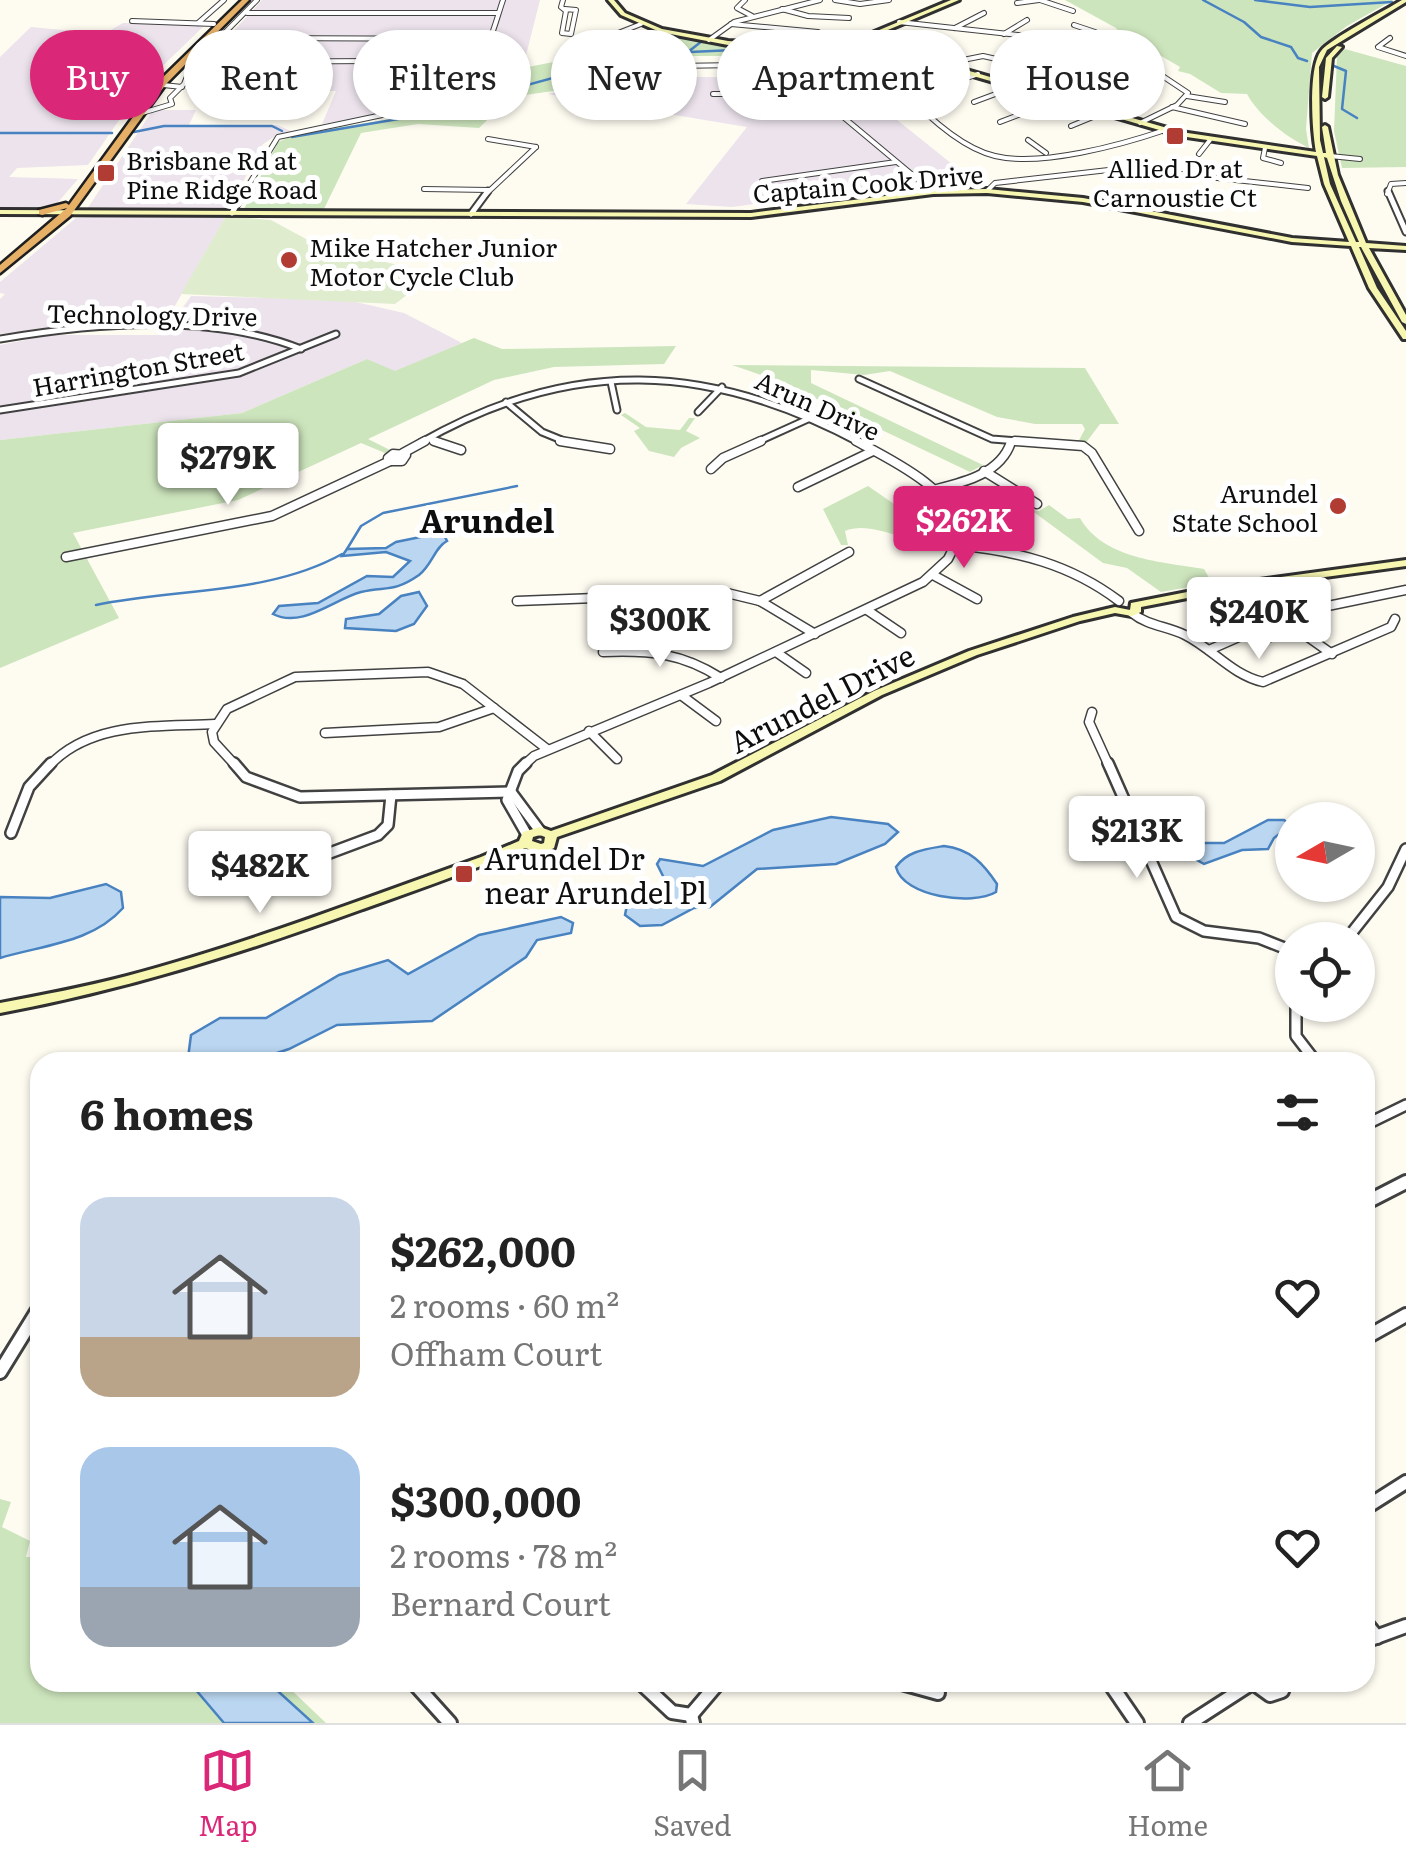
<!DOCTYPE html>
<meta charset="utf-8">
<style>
:root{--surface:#fff;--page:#f6f6f6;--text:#222;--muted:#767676;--line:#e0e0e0;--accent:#db2777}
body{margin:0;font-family:Literata,serif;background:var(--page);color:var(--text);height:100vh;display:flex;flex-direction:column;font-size:38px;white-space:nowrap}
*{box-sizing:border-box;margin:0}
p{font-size:32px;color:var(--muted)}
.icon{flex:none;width:55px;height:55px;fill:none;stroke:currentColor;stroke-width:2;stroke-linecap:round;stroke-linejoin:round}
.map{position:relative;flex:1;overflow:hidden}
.sheet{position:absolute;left:30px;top:1052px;width:1345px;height:640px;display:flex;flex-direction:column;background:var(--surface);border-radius:30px;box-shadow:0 2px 8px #0004}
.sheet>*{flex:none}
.hud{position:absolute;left:30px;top:30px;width:1348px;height:90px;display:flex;gap:20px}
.needle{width:65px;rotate:261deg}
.tools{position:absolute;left:1275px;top:802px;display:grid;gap:20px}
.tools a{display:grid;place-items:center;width:100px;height:100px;border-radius:50%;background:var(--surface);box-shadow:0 2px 8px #0004;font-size:50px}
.price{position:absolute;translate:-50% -85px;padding:0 22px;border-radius:10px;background:#fff;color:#222;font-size:32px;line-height:65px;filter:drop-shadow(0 2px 5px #0008)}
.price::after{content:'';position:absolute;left:50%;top:60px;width:30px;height:22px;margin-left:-15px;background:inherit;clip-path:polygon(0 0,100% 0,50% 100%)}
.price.selected{background:var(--accent);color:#fff}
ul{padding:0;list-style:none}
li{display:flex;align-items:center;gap:30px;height:250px;padding:0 50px}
li span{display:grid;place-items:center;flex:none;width:280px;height:200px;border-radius:30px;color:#555}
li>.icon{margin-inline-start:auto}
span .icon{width:120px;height:120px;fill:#fffc;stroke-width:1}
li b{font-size:42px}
h2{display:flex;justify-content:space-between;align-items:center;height:120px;padding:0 50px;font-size:42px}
.tag{padding:0 35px;border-radius:45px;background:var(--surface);box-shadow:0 2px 8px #0004;font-size:35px;line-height:90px}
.tag.selected{background:var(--accent);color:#fff}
.menu{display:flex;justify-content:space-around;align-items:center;height:140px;border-top:2px solid var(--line);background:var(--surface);font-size:28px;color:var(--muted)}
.menu a{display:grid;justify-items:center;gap:5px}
.menu .selected{color:var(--accent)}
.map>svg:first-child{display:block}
.industrial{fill:#ece3ec}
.green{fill:#cde5bd}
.pitch{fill:#dfedce}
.water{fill:#bad6f0;stroke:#4882c0;stroke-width:2.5}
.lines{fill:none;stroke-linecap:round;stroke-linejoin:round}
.stream{stroke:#4882c0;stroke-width:2.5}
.street-far4-casing{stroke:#414141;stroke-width:6}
.street-far3-casing{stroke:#414141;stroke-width:9}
.street-far2-casing{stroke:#414141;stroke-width:11}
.street-far1-casing{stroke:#414141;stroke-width:14}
.street-casing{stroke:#414141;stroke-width:18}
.secondary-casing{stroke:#303030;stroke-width:6}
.highway-casing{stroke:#1f1f1f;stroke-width:5}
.street-far4{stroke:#fff;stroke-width:4}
.street-far3{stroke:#fff;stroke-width:5}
.street-far2{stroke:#fff;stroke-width:8}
.street-far1{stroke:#fff;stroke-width:9}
.street{stroke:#fff;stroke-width:12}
.secondary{fill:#f7f7b2;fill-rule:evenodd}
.highway{fill:#e6b067;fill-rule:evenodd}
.poi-dot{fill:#b13c34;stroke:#fff;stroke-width:4}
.labels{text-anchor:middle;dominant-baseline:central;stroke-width:10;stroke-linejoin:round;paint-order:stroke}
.far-poi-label{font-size:25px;fill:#0e0e0e;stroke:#fff;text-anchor:start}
.far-street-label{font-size:25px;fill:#0e0e0e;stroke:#fff}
.street-label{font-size:30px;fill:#0e0e0e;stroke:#fff}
.poi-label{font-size:30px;fill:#0e0e0e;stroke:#fff;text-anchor:start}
.far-district-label{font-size:32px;font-weight:bold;fill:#0e0e0e;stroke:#fff}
</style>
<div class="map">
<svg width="1406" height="1723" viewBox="0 0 1406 1723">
<rect width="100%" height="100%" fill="#fefcf1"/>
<g class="industrial">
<polygon points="262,0 540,0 519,83 413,109 322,124 336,91 186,90 193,75"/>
<polygon points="123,23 205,25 144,84 88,165 17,168 9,177 78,179 53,208 0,209 0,57 31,27 104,34"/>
<polygon points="636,76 860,79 861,91 967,176 732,207 686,204 747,127 548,94"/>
<polygon points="153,110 196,110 189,125 277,125 291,131 279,134 263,144 228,210 87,209"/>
<polygon points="111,216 226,216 164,325 80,325 0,334 0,299 5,294 0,293 0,282 76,218"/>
<polygon points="191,296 347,300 404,313 462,343 395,372 367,359 242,413 0,440 0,345 51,335 163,335"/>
</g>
<g class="green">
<path d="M1065,0H1393L1347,26L1312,53L1306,129L1309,148C1286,137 1259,116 1247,94L1221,93L1190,74L1178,71L1180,67L1151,50L1129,44L1116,28Z"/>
<polygon points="681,37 743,47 737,55 730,56 657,56 656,62 604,65 568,76 581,87 511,97 479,128 418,124 361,133 323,211 243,211 278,142 297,134 409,116 446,102 518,83 523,68"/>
<polygon points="1345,49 1406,66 1406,167 1342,168 1334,131 1337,56"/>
<polygon points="474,338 502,349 676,346 664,364 554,367 494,380 368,439 390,450 385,453 361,443 238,500 73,533 119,618 0,668 0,440 242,413 367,359 395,371"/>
<polygon points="732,365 1085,368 1119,424 1100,424 1085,444 1078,442 1085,429 1082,424 1035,424 997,417 890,371 864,375 811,370 811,383 983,465 970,472 779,381"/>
<polygon points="625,413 646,427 680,430 689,418 695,418 686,431 700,438 681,448 674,457 649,451 634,431 640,428 621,415"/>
<path d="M868,486L910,515L942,514L944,521L911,520L897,535C880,531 862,524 845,531L848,545H841L823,509Z"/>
<path d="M1049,505L1068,519L1080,518C1103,559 1162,562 1204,569L1212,583L1161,592L1127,568L1103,563L1031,510L1039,511Z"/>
<polygon points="0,1499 11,1502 2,1527 30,1541 26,1557 40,1557 40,1682 284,1683 326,1723 0,1723"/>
</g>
<polygon class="pitch" points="226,216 271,220 319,246 435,274 395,304 181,294"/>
<g class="water">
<path d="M435,534L444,535L447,541C435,547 432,565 419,575C393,593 386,586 361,592C334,599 302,629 273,614L279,606L318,603L367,576L393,577L410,561L386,552L342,556L347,549L386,548L396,542Z"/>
<polygon points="419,592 427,606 414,624 396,631 345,628 346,619 379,614 401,596"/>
<polygon points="831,817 888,824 898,832 885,844 836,864 757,869 710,907 694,908 662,925 640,926 625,915 627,905 657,894 668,886 657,864 660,859 703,866 773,830"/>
<polygon points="1268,820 1284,820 1291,825 1274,838 1268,849 1242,850 1204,864 1195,859 1201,843 1224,843"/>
<path d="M944,846C970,849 983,863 997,884L996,892C973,906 903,897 896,867C907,851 926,849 944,846Z"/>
<path d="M106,884L121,892L123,908C92,943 43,945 0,958V897L50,898Z"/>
<polygon points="561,917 573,923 571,933 537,940 526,957 432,1021 337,1025 289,1049 250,1062 191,1062 188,1058 191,1035 220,1018 266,1018 339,975 388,960 408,974 479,935"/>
<polygon points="190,1683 269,1683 313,1723 224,1723"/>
</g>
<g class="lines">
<g class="stream">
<polyline points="1203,0 1244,22 1261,37 1291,47 1298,58 1307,61"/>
<polyline points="1255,0 1310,7 1392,2"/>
<polyline points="690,52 734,50"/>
<polyline points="1334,66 1346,71 1342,109 1357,118"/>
<polyline points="134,132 164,126 272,126 282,131"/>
<polyline points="0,133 112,133"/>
<polyline points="292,137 410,117 622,59 688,52 702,41"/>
<polyline points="347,549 361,526 383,513 517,486"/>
<path d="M96,605C177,588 269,595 342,554"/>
</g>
<defs>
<g id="street-far4">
<polyline points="563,0 561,7 566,11 562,33 571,34 576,10 565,9"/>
<polyline points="745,0 737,8 752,16"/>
<polyline points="835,0 860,4 889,0"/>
<polyline points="1040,0 1073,11"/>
<polyline points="1017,3 1039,0"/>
<polyline points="782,9 808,16 849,18"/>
<polyline points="247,13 498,13"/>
<polyline points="132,21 214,24"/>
<polyline points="899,22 1099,44 1128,53 1188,93 1177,105 1140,123"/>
<polyline points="198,23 224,0"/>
<polyline points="731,24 818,32"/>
<polyline points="1074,25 1095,32 1091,43"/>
<polyline points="955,28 984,13"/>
<polyline points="874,34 940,42"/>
<polyline points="1004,34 1027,20"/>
<polyline points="608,37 641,24"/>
<polyline points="221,38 490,39"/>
<polyline points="1390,38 1378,47 1406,56"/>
<polyline points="709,40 734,22 820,0"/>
<polyline points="1046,40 1044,50 1074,59"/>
<path d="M919,58L900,75V87C923,112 961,148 995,156C1041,167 1121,145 1165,130"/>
<polyline points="756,61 851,66"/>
<polyline points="196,62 374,61"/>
<polyline points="943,64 983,56 1072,76 1152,69"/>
<polyline points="609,67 739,65 756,61 771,46"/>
<polyline points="1085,76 1096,87 1126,93"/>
<polyline points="953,83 978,74"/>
<polyline points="154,84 182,87"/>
<polyline points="713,94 779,94 830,106 933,192"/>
<polyline points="1187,96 1225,102"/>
<polyline points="974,102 1017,86"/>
<polyline points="1172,107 1245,124"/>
<polyline points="142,113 172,104 170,98 184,84 191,67 257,0"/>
<polyline points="1000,122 1060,99"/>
<polyline points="1071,126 1105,112"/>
<polyline points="488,139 536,147"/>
<polyline points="1028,140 1046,153"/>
<polyline points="1265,148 1263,158 1281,163"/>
<polyline points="1199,154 1210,140"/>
<polyline points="1330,156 1360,159"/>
<polyline points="762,181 896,162"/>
<polyline points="424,189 489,190"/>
<polyline points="987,191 995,183 1126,168 1308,188"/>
<path d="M243,194L278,137L439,103C449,87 459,80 472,67C490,50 495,23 503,0"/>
<polyline points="486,194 536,147"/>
<polyline points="1387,194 1391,184 1406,183"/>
</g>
<g id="street-far3">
<polyline points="1388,191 1406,232"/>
<polyline points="232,213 244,191"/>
<polyline points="471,214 488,191"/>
<path d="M0,339C95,323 210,313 301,349"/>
<polyline points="859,379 992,439 1047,443"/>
<polyline points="611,382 617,410"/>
<polyline points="506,402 542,432 569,443"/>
<polyline points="0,410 239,373 336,334"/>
<polyline points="698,412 722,387"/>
<polyline points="429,439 441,443"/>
<path d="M420,443C571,356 709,362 860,443"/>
<polyline points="755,443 808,419"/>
</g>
<g id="street-far2">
<polyline points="434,441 461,450"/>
<polyline points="560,441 610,449"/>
<polyline points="1015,441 1083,446 1092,453 1139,531"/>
<polyline points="403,453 425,441"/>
<polygon points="393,454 406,455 402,461 390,461 388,458"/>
<polyline points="711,469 723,458 761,441"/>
<polyline points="984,471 1037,504"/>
<polyline points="798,487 873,451"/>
<path d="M937,489C965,482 1001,473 1011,442"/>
<path d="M956,545C1017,551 1070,564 1119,601"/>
<polyline points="66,557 272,516 390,461"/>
<polyline points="933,575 977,599"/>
<polyline points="517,601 727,593 760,601 815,634"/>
<polyline points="760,601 849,552"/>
<polyline points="867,610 901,633"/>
<path d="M1132,613C1148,626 1167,626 1185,635C1213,649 1232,675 1263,682L1391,627L1395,619"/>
<polyline points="1246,621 1270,637"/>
<polyline points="1209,650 1257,629"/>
<path d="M603,652C649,650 682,653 721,678"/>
<polyline points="776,652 806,673"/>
<polyline points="1332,654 1284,620 1284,615 1406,590"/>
<polyline points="681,695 716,721"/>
<polyline points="1092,712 1089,722 1109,766"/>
<polyline points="589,731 617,759"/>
<polyline points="325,733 439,727 494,708"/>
<path d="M49,766C91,721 158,727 215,724"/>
<polyline points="236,766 214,742 212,732 227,709 295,677 428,672 463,684 547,749"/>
<path d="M523,766L534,756L709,683L923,582L948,559L960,535C961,493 888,458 856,441"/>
</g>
<g id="street-far1">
<polyline points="234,763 246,777 300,797 511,792"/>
<polyline points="526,763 518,771 507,800 527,835"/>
<polyline points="1108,763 1176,917 1204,931 1259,938 1292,951"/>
<polyline points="511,792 540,831"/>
<polyline points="11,833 29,787 51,763"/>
<polyline points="279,872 378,835 388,825 391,795"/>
<polyline points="1346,940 1388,887 1406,849"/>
<polyline points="1296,1005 1296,1036 1316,1062"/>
<polyline points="1365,1125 1406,1105"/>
</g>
<g id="street">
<polyline points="1365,1203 1406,1182"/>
<polyline points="1365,1338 1406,1315"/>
<polyline points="0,1372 40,1307"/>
<polyline points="1365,1508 1406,1482"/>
<polyline points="1365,1622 1377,1637"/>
<polyline points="1365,1641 1406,1626"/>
<polyline points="413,1682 450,1723"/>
<polyline points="640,1682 672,1712 691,1715 693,1723"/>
<polyline points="898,1682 938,1693"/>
<polyline points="1109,1682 1137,1723"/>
<polyline points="1252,1682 1270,1695 1282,1691 1285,1682"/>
<polyline points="691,1715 719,1682"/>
<polyline points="1190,1723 1252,1683"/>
</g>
<g id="secondary">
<path d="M608,0H614L625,13L662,29L728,41L853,48L872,33L951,0H959L876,35L860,48L921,57L1181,132L1316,152C1312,131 1308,68 1321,51C1330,39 1386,10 1402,0H1406V2L1327,50L1319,67L1320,140L1323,153H1326L1322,127L1325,125L1328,127L1338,175L1366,243L1406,246V250L1369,248L1406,315V324L1402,322L1361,247H1359L1377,288L1406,331V339H1403L1369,288L1351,246L1292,242L1083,202L987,193L933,194L751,217L0,214V210L751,213L933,190L987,189L1083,198L1292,238L1349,242L1324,184L1317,156L1180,136L918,60L851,51L728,45L660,32L621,15ZM1324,157L1327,158L1341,201L1359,242H1356L1330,184Z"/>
<polygon points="1337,46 1342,47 1332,58 1328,97 1325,99 1322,97 1326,58"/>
<path d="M1406,560V566L1223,591L1141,607V612L1132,616L1115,613L1080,621L977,655L882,695L720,781L557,837L554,848C543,854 538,852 525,848C471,871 416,890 360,910C242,953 124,990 0,1013V1003C43,995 85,987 127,976C247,944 363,899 481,857L519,841L523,832L540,827L551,831L712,775L874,691L969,651L1073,617L1115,607L1130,610L1131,603L1223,585ZM540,835L545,837L544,843L541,844L532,841L533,837Z"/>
</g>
<polygon id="highway" points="242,0 249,0 166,84 70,216 0,273 0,265 67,208 42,215 39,214 39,210 66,203 69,205 160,80"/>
</defs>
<use href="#street-far4" class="street-far4-casing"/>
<use href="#street-far3" class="street-far3-casing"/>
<use href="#street-far2" class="street-far2-casing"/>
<use href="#street-far1" class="street-far1-casing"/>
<use href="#street" class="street-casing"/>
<use href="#secondary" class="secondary-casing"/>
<use href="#highway" class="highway-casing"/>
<use href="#street-far4" class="street-far4"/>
<use href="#street-far3" class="street-far3"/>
<use href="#street-far2" class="street-far2"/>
<use href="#street-far1" class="street-far1"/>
<use href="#street" class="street"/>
<use href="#secondary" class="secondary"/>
<use href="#highway" class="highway"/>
</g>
<g class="poi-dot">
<rect x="1165" y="126" width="20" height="20" rx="5"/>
<rect x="96" y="163" width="20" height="20" rx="5"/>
<circle cx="289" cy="260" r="10"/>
<circle cx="1338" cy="506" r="10"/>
<rect x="454" y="864" width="20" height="20" rx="5"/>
</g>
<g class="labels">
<g class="far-poi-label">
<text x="126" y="159">Brisbane Rd at<tspan x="126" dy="29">Pine Ridge Road</tspan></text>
<text x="1175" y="167" text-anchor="middle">Allied Dr at<tspan x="1175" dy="29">Carnoustie Ct</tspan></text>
<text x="309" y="246">Mike Hatcher Junior<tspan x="309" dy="29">Motor Cycle Club</tspan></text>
<text x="1318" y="492" text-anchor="end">Arundel<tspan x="1318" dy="29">State School</tspan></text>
</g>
<g class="far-street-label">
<text transform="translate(868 183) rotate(-5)">Captain Cook Drive</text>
<text transform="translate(152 314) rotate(1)">Technology Drive</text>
<text transform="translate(138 368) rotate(-10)">Harrington Street</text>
<text transform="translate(818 405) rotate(24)">Arun Drive</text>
</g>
<g class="street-label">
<text transform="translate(821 697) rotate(-27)">Arundel Drive</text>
</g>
<g class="poi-label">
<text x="484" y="857">Arundel Dr<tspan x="484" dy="34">near Arundel Pl</tspan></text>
</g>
<g class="far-district-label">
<text x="487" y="519">Arundel</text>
</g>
</g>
</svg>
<div class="tools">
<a><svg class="needle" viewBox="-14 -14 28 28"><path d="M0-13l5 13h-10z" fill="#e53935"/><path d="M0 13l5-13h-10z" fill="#767676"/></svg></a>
<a><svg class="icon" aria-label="locate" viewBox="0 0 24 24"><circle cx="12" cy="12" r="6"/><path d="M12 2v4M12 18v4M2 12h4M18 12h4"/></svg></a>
</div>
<b class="price" style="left:228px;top:508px">$279K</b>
<b class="price selected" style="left:964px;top:571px">$262K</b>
<b class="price" style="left:1259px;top:662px">$240K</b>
<b class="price" style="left:660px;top:670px">$300K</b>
<b class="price" style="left:1137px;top:881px">$213K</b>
<b class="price" style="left:260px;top:916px">$482K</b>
<div class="hud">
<a class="tag selected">Buy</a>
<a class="tag">Rent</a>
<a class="tag">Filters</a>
<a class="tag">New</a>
<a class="tag">Apartment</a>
<a class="tag">House</a>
</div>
<section class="sheet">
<h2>6 homes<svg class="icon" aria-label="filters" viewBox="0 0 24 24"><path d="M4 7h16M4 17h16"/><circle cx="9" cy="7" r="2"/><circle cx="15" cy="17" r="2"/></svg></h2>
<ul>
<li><span style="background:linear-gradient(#c9d6e8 70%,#b9a48a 0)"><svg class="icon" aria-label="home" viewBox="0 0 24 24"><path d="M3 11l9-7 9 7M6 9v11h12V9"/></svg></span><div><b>$262,000</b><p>2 rooms · 60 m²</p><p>Offham Court</p></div><svg class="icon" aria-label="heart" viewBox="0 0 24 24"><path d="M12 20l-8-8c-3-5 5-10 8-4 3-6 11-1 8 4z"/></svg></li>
<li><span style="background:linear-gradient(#a9c7e8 70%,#9aa5b1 0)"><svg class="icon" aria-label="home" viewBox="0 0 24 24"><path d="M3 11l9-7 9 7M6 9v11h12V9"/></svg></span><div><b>$300,000</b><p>2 rooms · 78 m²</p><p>Bernard Court</p></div><svg class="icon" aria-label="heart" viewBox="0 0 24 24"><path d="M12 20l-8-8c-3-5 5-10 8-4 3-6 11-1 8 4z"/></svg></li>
</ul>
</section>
</div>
<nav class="menu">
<a class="selected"><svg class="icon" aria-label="map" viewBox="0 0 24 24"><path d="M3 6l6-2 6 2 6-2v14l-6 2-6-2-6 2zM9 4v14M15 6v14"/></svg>Map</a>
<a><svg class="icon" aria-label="saved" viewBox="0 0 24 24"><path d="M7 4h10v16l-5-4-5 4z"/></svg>Saved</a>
<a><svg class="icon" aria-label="home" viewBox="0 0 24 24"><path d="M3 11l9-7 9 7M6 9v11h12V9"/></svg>Home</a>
</nav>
